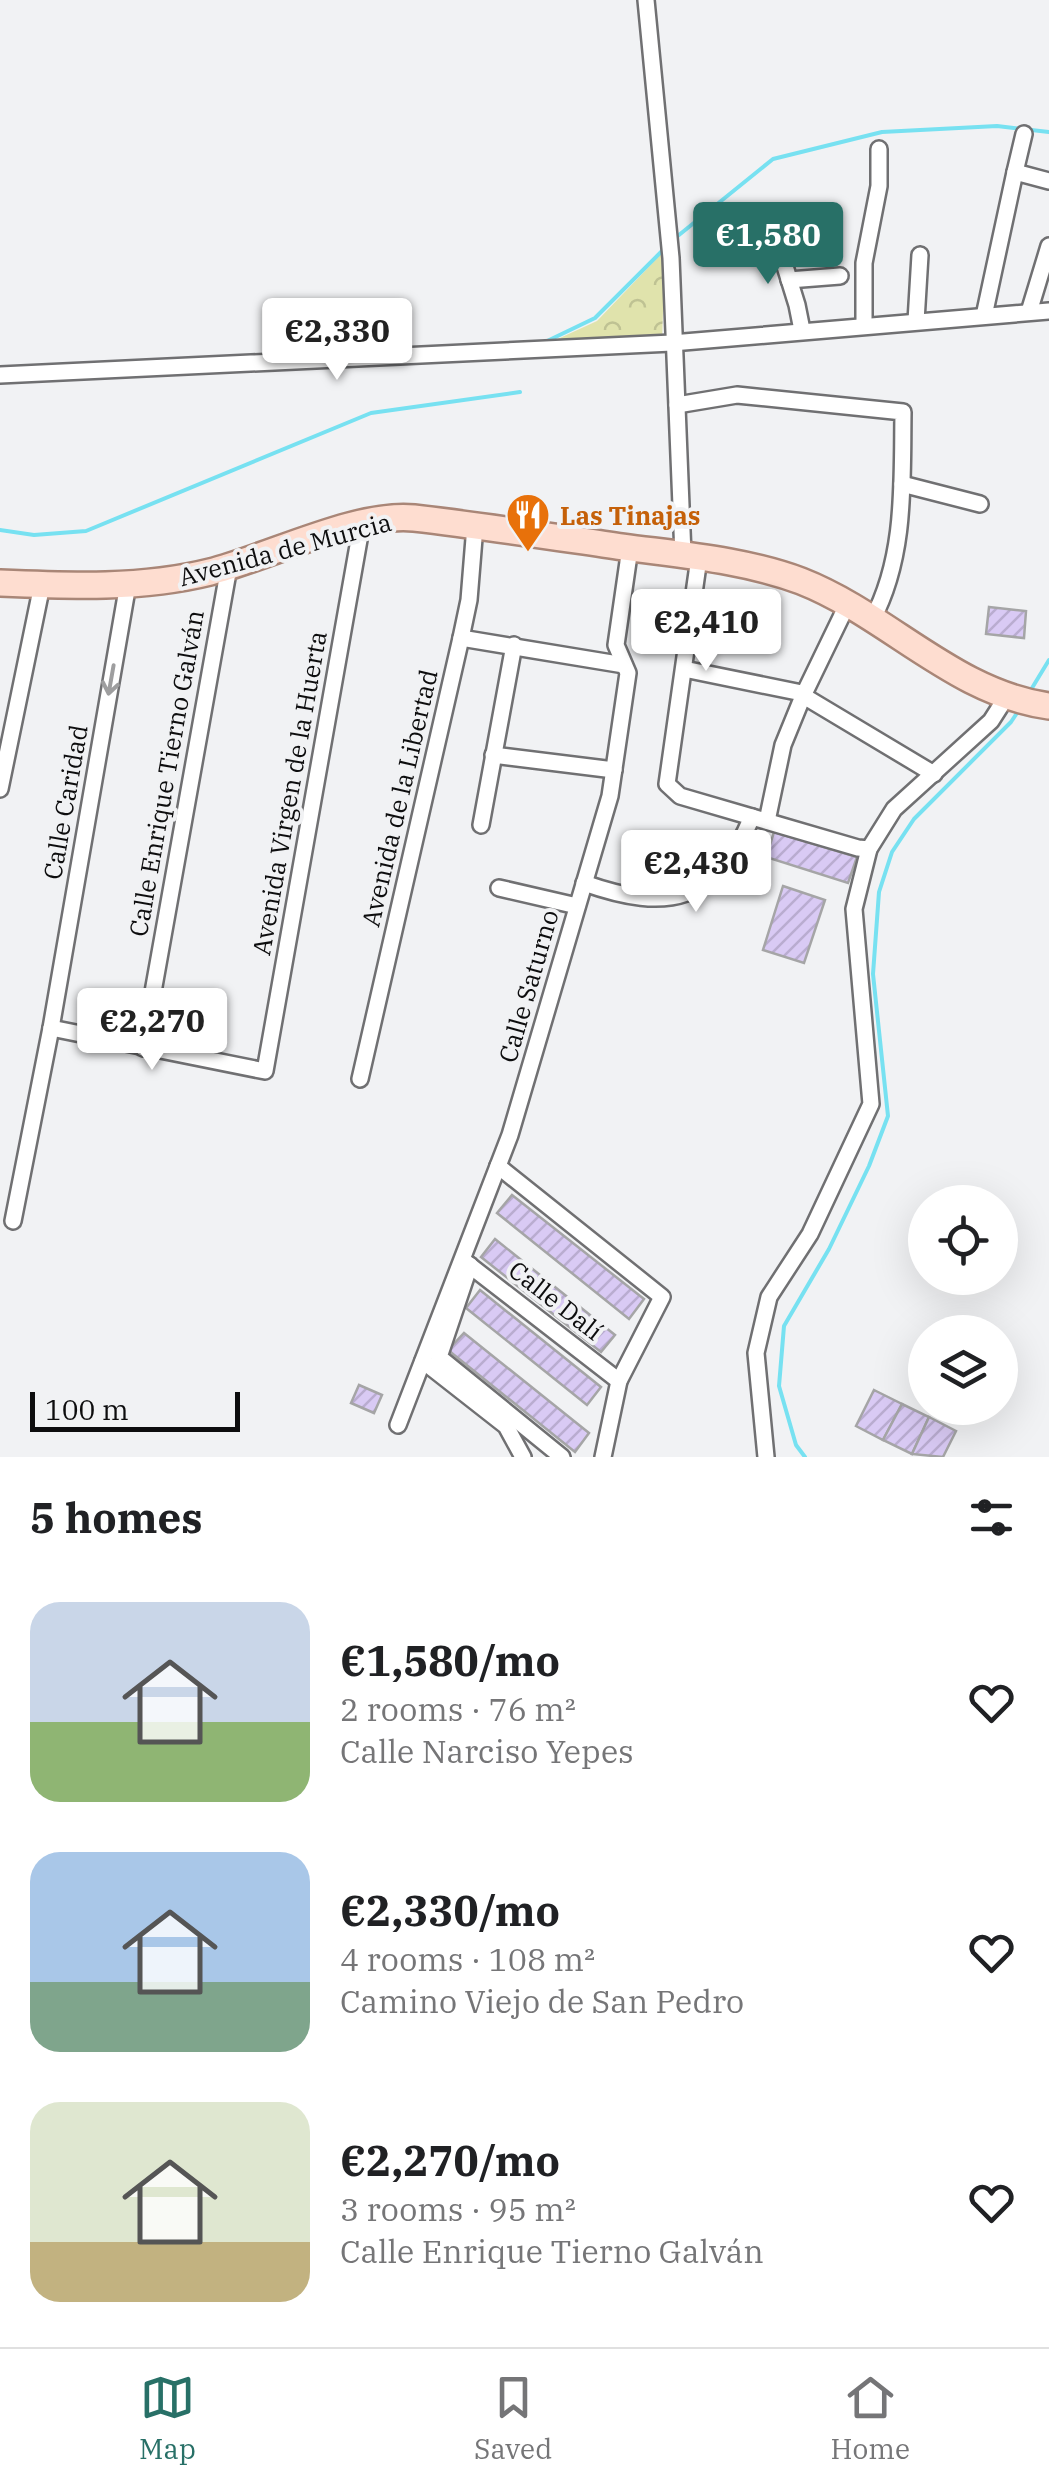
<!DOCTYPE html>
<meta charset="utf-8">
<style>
:root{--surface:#fff;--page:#f6f6f6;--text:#202124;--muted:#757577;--line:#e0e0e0;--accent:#287067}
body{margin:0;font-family:"IBM Plex Serif",serif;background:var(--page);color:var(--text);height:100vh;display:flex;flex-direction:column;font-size:38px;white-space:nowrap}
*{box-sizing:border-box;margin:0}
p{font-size:32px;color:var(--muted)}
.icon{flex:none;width:55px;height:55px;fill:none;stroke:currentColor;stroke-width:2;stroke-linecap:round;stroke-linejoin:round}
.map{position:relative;height:1457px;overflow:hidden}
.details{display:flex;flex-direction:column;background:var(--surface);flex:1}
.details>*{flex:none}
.tools{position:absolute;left:908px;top:1185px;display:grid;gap:20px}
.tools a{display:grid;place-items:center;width:110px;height:110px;border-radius:50%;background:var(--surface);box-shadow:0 10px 40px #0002;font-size:50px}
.scale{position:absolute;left:30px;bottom:25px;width:210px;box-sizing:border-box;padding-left:10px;border:5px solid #0d0d0e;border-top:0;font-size:28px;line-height:35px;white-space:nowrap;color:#0d0d0e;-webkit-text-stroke:8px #f1f2f4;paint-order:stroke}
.price{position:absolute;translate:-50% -85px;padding:0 22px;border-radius:10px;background:#fff;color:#222;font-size:32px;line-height:65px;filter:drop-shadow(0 2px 5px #0008)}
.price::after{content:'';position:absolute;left:50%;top:60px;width:30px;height:22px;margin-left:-15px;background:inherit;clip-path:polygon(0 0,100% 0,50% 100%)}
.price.current{background:var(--accent);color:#fff}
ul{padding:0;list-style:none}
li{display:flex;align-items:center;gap:30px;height:250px;padding:0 30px}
li span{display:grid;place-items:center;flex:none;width:280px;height:200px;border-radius:30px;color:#555}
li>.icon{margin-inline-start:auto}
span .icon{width:120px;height:120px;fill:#fffc;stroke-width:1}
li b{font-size:42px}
h2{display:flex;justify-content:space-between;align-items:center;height:120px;padding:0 30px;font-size:42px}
.menu{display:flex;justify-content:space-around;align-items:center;height:140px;border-top:2px solid var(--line);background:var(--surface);font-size:28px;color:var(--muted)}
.menu a{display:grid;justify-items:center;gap:5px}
.menu .current{color:var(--accent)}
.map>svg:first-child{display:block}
.park{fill:url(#park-crowns)}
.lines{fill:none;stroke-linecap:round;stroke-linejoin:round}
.stream{stroke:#77e1f1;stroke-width:4}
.building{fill:url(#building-hatch);stroke:#a5a5a6;stroke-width:2.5}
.minor-casing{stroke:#707072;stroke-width:20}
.primary-casing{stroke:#a98677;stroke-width:30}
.minor{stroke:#fff;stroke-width:15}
.primary{stroke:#feddd0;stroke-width:25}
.oneway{stroke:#9e9e9f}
.labels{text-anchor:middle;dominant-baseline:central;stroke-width:8;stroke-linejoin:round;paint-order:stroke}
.food-label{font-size:25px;font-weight:bold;fill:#c56008;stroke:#f1f2f4;text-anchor:start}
.street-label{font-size:25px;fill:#0d0d0e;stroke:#f1f2f4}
</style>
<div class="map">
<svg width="1049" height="1457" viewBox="0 0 1049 1457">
<defs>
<pattern id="park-crowns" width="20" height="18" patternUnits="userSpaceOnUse" patternTransform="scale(2.5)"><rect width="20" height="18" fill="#e0e3ac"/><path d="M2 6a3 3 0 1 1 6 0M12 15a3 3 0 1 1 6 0" fill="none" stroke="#bfc293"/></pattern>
<pattern id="building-hatch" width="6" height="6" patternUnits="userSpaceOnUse" patternTransform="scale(2.5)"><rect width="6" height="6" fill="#d9caf4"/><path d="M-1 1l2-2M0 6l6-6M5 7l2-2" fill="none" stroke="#b9acd0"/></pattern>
</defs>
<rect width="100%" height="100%" fill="#f1f2f4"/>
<polygon class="park" points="665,250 662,342 538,348 597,321"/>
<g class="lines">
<g class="stream">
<polyline points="674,239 773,159 882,132 997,126 1049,132"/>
<polyline points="543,343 595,318 664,249"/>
<polyline points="0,530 34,535 86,531 371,413 520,392"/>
<polyline points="1029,693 1049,660"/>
<polyline points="805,1457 796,1445 779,1386 784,1326 829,1249 869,1166 888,1116 873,974 879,892 892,852 914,819 1011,722 1019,710"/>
</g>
</g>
<g class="building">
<polygon points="989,607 1026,611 1024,638 986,634"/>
<polygon points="774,832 857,857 848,883 766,857"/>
<polygon points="783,886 825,900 804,963 763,950"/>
<polygon points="512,1195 644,1299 629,1319 497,1213"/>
<polygon points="495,1239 615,1335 601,1352 481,1257"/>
<polygon points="480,1290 601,1387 587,1405 466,1308"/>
<polygon points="464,1333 589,1433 575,1452 448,1350"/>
<polygon points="359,1385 382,1395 374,1413 351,1403"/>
<polygon points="874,1390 902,1404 883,1440 856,1426"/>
<polygon points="902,1404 929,1417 912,1454 883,1440"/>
<polygon points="929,1417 956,1431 943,1457 912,1454"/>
</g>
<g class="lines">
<defs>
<g id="minor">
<polyline points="646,0 671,258 683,555"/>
<polyline points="1015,172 1024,134"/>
<polyline points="775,234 797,305 802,330"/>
<polyline points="789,280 840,276"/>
<polyline points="1029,312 1049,246"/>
<polyline points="984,316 1015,172 1049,181"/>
<polyline points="916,321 920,255"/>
<polyline points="864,325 864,263 879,186 879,149"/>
<polyline points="0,375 672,343 1049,311"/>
<path d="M677,405L737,395L903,412C902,483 906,557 872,620"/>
<polyline points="902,484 980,504"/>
<polyline points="699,558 667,784 680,796 858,848 869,849"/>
<polyline points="461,638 624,665"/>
<polyline points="684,669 797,692 934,774"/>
<polyline points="493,755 614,770"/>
<polyline points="0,789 42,585"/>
<polyline points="767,821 783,745 803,696 847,605"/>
<polyline points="481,825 514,645"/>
<path d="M584,883C669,913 716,902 752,817"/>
<polyline points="499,888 577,906"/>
<polyline points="51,1028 265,1071 362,523"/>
<polyline points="143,1048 229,567"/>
<polyline points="360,1079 461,638 469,600 475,526"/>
<polyline points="498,1166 662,1297 619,1381 603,1457"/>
<polyline points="13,1221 51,1028 128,584"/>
<polyline points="464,1261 619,1381"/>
<polyline points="470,1265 439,1357 562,1457"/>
<polyline points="423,1361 506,1426 523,1457"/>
<polyline points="398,1425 510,1135 610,796 628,673 616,645 630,548"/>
<polyline points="766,1457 756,1353 769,1297 810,1234 871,1104 854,909 869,849 894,809 991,721 1007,696"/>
</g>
<path id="primary" d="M0,583C70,586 142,589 210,572C269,557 357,512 414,518C484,526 554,537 623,547C682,555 745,560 801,581C888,615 954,693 1049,706"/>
</defs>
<use href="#minor" class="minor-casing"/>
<use href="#primary" class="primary-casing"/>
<use href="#minor" class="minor"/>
<use href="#primary" class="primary"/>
</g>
<defs><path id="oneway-shaft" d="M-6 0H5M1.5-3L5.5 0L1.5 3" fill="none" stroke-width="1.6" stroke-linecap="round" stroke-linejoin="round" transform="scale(2.5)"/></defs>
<use class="oneway" href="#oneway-shaft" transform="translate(111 680) rotate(100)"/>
<defs>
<symbol id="restaurant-pin" viewBox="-11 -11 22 30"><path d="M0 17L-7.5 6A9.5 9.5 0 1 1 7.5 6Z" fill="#e8710a" stroke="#f1f2f4"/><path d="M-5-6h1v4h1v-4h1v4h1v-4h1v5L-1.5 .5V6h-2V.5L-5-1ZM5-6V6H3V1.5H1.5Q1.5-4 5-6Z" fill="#fff"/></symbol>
</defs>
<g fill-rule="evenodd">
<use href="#restaurant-pin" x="503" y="490" width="50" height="68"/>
</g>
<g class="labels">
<g class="food-label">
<text x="560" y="515">Las Tinajas</text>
</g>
<g class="street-label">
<text transform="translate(285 549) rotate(-15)">Avenida de Murcia</text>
<text transform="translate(166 773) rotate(-80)">Calle Enrique Tierno Galván</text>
<text transform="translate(289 793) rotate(-80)">Avenida Virgen de la Huerta</text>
<text transform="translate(399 798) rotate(-77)">Avenida de la Libertad</text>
<text transform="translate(65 802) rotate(-80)">Calle Caridad</text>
<text transform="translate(528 986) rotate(-74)">Calle Saturno</text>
<text transform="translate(556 1300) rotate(38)">Calle Dalí</text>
</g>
</g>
</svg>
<div class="tools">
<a><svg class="icon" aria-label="locate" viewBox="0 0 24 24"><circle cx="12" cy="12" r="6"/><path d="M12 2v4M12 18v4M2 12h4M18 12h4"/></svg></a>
<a><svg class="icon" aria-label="layers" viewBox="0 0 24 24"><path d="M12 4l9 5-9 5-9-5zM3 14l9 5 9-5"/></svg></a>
</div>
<div class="scale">100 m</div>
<b class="price current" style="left:768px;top:287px">€1,580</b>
<b class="price" style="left:337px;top:383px">€2,330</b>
<b class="price" style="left:706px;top:674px">€2,410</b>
<b class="price" style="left:696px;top:915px">€2,430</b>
<b class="price" style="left:152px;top:1073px">€2,270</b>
</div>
<section class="details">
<h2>5 homes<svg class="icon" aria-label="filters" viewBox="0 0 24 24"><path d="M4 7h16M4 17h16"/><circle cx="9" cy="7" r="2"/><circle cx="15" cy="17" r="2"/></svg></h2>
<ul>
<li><span style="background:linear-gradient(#c9d6e8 60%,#8fb573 0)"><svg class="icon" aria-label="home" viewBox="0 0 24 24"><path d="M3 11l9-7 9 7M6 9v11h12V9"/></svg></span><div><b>€1,580/mo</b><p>2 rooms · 76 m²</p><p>Calle Narciso Yepes</p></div><svg class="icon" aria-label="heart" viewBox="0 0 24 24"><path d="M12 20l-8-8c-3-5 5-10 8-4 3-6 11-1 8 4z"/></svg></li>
<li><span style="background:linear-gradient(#a9c7e8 65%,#7fa58c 0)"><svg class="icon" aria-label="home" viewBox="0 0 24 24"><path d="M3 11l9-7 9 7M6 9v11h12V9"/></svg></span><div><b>€2,330/mo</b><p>4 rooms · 108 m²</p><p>Camino Viejo de San Pedro</p></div><svg class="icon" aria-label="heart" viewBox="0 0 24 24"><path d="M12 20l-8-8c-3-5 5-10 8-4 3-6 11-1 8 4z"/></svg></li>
<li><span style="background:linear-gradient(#dfe7d0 70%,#c2b280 0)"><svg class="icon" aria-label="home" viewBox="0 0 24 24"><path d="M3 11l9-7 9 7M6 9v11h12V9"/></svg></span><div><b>€2,270/mo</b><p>3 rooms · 95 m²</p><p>Calle Enrique Tierno Galván</p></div><svg class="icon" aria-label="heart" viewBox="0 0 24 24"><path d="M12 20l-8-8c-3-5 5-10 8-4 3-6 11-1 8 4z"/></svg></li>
</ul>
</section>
<nav class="menu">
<a class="current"><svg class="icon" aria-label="map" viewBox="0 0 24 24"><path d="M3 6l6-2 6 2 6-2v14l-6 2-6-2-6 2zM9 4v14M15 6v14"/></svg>Map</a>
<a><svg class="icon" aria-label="saved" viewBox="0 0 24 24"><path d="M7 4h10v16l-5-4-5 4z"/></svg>Saved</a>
<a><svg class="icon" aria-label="home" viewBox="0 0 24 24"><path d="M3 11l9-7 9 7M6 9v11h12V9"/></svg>Home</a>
</nav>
